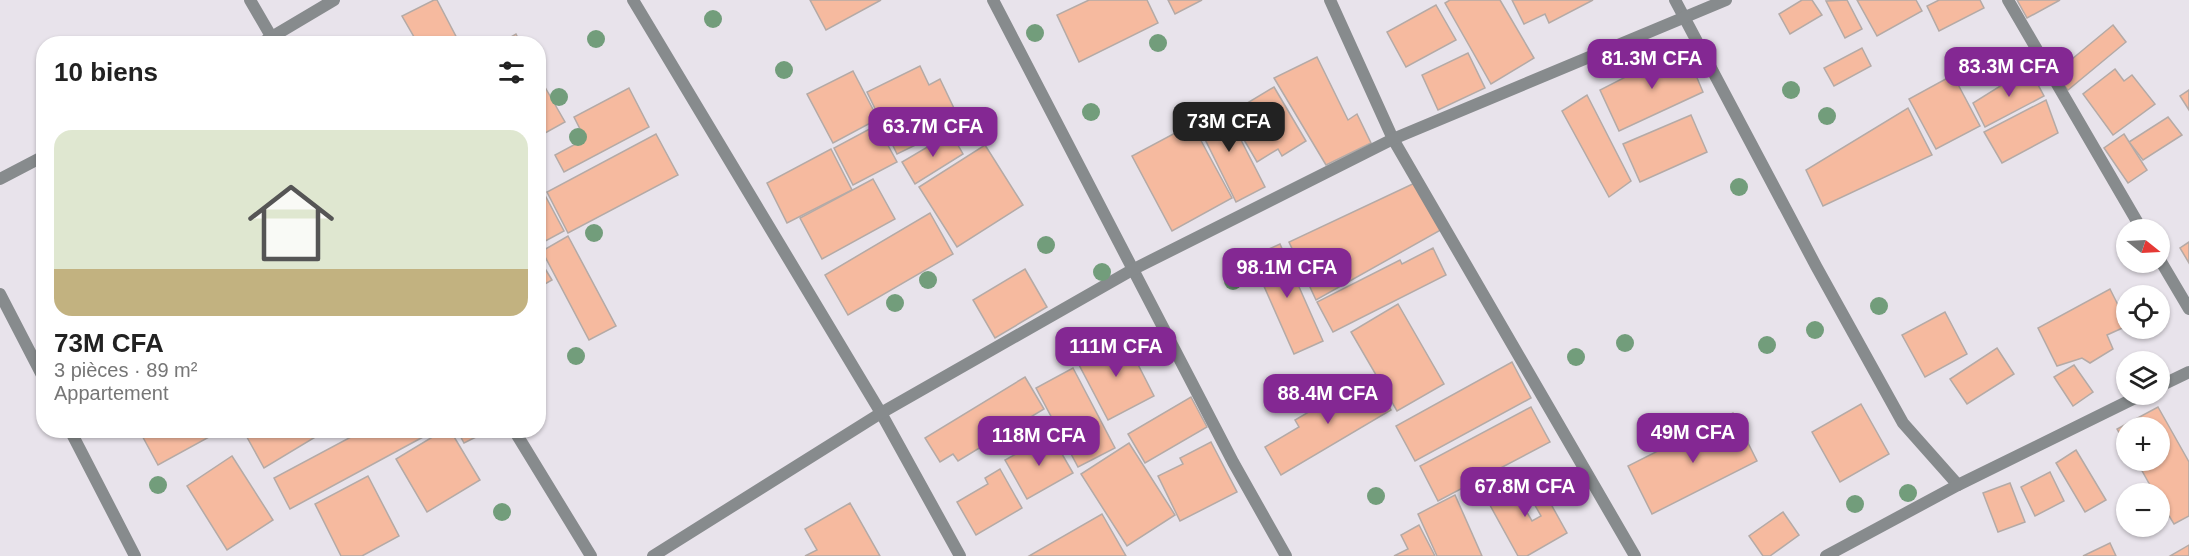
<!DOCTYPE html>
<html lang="fr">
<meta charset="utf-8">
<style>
:root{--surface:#fff;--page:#f2f2f2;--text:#222;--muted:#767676;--line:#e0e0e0;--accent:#842893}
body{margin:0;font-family:Helvetica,sans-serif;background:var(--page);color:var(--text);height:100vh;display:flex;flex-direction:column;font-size:22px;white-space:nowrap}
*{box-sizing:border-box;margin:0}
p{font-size:20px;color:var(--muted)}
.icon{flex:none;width:33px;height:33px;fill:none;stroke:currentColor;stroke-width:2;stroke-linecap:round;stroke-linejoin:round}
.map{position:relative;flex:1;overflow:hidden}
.details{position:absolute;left:36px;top:36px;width:510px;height:402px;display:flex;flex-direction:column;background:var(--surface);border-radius:24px;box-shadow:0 2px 4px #0004}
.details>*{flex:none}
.needle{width:39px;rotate:108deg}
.tools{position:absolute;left:2116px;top:219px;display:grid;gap:12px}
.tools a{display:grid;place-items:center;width:54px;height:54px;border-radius:50%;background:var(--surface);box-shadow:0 2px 4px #0004;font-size:30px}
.price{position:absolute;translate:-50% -51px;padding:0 14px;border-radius:12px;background:var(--accent);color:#fff;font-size:20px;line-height:39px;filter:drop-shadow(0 2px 3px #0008)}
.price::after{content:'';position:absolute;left:50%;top:36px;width:18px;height:14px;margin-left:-9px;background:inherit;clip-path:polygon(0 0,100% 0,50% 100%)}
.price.current{background:#222;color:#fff}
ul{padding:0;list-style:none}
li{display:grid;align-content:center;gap:12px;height:318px;padding:0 18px}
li+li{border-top:2px solid var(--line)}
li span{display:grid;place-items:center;height:186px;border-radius:18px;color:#555}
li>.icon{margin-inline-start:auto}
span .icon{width:108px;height:108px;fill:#fffc;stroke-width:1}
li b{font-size:26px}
h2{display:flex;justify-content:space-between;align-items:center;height:72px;padding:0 18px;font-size:26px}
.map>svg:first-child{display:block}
.building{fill:#f6ba9f;stroke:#b4aaa6;stroke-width:1.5}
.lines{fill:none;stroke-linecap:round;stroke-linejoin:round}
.street{stroke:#878b8d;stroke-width:12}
.tree{fill:#729d7b}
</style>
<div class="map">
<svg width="2189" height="556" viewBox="0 0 2189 556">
<rect width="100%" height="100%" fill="#e8e3eb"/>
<g class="building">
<polygon points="434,0 437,0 460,44 401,44 414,37 402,16"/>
<polygon points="810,0 881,0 826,30"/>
<polygon points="1089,0 1147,0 1158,23 1079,62 1057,15"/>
<polygon points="1168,0 1202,0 1175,14"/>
<polygon points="1450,0 1500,0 1534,58 1491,84 1445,3"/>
<polygon points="1512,0 1593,0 1549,23 1545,14 1524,24"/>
<polygon points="1802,0 1812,0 1822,15 1790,34 1779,14"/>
<polygon points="1847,0 1862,29 1845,38 1826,1"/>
<polygon points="1857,0 1916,0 1922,11 1877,36"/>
<polygon points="1939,0 1980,0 1984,8 1939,31 1927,6"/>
<polygon points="2017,0 2060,0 2027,18"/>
<polygon points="1436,5 1456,40 1406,67 1387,32"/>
<polygon points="2113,25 2126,42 2068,90 2054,74"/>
<polygon points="516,34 521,44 499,44"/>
<polygon points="1684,47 1703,92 1619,131 1600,90"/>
<polygon points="1862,48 1871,66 1834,86 1824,68"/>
<polygon points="1468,53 1485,88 1438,110 1422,75"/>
<polygon points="1317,57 1348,120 1357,114 1371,143 1326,165 1274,78"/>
<polygon points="920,66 929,85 940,79 961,123 897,154 867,92"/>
<polygon points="2029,68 2044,96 1985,127 1973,103"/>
<polygon points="2115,69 2124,81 2132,75 2155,104 2113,135 2083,94"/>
<polygon points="853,71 878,119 833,143 807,94"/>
<polygon points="538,75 565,122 538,137"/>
<polygon points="1953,75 1980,126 1936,149 1909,99"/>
<polygon points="1274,87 1306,141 1282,156 1278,149 1257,162 1229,114"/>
<polygon points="629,88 649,127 564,172 555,155 585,139 574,117"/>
<polygon points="2189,90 2189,110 2180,96"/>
<polygon points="1587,95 1631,181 1609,197 1562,111"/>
<polygon points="2046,100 2058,133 2002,163 1984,132"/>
<polygon points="1222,103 1265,187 1236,202 1194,117"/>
<polygon points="1908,108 1932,155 1823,206 1806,170"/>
<polygon points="1691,115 1707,152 1640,182 1623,144"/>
<polygon points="2168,117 2182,135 2143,160 2129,142"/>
<polygon points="1192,124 1232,198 1172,231 1132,156"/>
<polygon points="877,125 897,162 853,185 834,148"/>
<polygon points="951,133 963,154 915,184 902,162"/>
<polygon points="656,134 678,175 568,233 547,192"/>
<polygon points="2124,134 2147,170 2128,183 2104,148"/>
<polygon points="985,145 1023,205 957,247 919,187"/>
<polygon points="831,149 852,190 787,223 767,183"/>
<polygon points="873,179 895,219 822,259 800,218"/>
<polygon points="1419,181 1446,227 1316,300 1289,242"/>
<polygon points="538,182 564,231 538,245"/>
<polygon points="930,213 953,254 848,315 825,275"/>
<polygon points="568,236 616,326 589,340 542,251"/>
<polygon points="2189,242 2189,263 2180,248"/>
<polygon points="1280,244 1323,341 1294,354 1251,257"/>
<polygon points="1433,248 1446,275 1333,332 1317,302 1400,260 1402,264"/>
<polygon points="538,257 552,280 538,288"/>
<polygon points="1025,269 1047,307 995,338 973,300"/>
<polygon points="2110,289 2127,323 2127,326 2107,335 2113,349 2090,363 2082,358 2057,366 2038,328"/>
<polygon points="1398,304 1444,384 1397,411 1351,332"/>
<polygon points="1945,312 1967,354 1925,377 1902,335"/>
<polygon points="1124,337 1154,396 1108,420 1077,361"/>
<polygon points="1997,348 2014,374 1967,404 1950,379"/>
<polygon points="1512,362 1531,398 1415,461 1396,426"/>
<polygon points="2074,365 2093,392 2073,406 2054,377"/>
<polygon points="1073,368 1115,448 1078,467 1036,388"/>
<polygon points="1025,377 1044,409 958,461 953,454 940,462 925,438"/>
<polygon points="1361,381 1364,387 1375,381 1391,410 1281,475 1265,447 1299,427 1295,420"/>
<polygon points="1191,397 1207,427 1145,463 1128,434"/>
<polygon points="1861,404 1889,454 1840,482 1812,432"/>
<polygon points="1531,407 1550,442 1438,501 1420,466"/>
<polygon points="2158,407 2189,462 2189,516 2174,524 2160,501 2160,494 2155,494 2136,460 2160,460 2160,428 2127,428 2127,446 2117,429"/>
<polygon points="1733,413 1757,461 1652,514 1628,466"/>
<polygon points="139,430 208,430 211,436 158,465"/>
<polygon points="243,430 327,430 264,468"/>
<polygon points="364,430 436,430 290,509 274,478"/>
<polygon points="444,430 450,430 480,480 427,512 396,459"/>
<polygon points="457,430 483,430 484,433 464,443"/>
<polygon points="1051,435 1073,473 1027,499 1005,460"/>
<polygon points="1211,442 1237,492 1180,521 1158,476 1183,464 1180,458"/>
<polygon points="1129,443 1175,515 1127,546 1081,474"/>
<polygon points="2076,450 2106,500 2085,512 2056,463"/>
<polygon points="232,456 273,520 227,550 187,486"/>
<polygon points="1000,469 1022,508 976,535 957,502 988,484 985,478"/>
<polygon points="2050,472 2064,501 2035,516 2021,487"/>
<polygon points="368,476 399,536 362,556 341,556 315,504"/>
<polygon points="1506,476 1532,521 1541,516 1532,500 1553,488 1560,501 1552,506 1567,533 1527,556 1518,556 1481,489"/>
<polygon points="2010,483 2025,522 1998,532 1983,493"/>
<polygon points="1455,495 1482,556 1437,556 1418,514"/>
<polygon points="850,503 880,556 805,556 817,550 805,529"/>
<polygon points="1783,512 1799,535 1770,556 1763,556 1749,536"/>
<polygon points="1102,514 1126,556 1029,556"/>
<polygon points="1419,525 1435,556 1394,556 1408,549 1401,535"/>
<polygon points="2110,543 2116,556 2083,556"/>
<polygon points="2189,545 2189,556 2170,556"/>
</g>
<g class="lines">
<g class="street">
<polyline points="250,0 275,43"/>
<polyline points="633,0 881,413 960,556"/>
<polyline points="993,0 1233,462 1286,556"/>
<polyline points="1330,0 1393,139 1635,556"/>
<polyline points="1675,0 1816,266 1903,423 1958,485"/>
<polyline points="2008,0 2142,230"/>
<polyline points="260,44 334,0"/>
<polyline points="0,179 44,156"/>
<polyline points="2160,260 2189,309"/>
<polyline points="0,294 44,379"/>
<polyline points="2160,386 2189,372"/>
<polyline points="70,430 135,556"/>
<polyline points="514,430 591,556"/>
<polyline points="653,556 881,413 1132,270 1393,139 1726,0"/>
<polyline points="1826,556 1958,485 2143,394"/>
</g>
</g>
<g class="tree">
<circle cx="713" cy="19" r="9"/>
<circle cx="1035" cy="33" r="9"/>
<circle cx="596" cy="39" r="9"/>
<circle cx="1158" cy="43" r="9"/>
<circle cx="784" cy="70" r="9"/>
<circle cx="1791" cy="90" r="9"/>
<circle cx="559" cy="97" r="9"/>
<circle cx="1091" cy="112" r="9"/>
<circle cx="1827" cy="116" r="9"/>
<circle cx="578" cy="137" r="9"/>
<circle cx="1739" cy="187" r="9"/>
<circle cx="594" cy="233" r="9"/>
<circle cx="1046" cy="245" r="9"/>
<circle cx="1102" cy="272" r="9"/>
<circle cx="928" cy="280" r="9"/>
<circle cx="1233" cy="281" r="9"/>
<circle cx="895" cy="303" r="9"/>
<circle cx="1879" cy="306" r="9"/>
<circle cx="1815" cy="330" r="9"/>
<circle cx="1625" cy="343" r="9"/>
<circle cx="1767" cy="345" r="9"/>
<circle cx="576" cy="356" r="9"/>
<circle cx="1576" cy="357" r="9"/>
<circle cx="158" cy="485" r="9"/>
<circle cx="1908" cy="493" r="9"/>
<circle cx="1376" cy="496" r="9"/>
<circle cx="1855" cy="504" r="9"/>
<circle cx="502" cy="512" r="9"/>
</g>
</svg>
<div class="tools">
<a><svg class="needle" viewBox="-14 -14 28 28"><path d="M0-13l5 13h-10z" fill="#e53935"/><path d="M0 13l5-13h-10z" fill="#767676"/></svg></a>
<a><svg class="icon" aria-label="locate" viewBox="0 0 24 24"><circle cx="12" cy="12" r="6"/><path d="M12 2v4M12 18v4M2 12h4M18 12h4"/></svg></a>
<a><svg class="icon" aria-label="layers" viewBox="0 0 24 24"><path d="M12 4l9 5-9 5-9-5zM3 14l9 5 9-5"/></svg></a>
<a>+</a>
<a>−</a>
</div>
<b class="price" style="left:1652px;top:90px">81.3M CFA</b>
<b class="price" style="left:2009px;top:98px">83.3M CFA</b>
<b class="price current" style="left:1229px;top:153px">73M CFA</b>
<b class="price" style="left:933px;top:158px">63.7M CFA</b>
<b class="price" style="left:1287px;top:299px">98.1M CFA</b>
<b class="price" style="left:1116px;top:378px">111M CFA</b>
<b class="price" style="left:1328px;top:425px">88.4M CFA</b>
<b class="price" style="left:1693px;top:464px">49M CFA</b>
<b class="price" style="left:1039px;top:467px">118M CFA</b>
<b class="price" style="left:1525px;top:518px">67.8M CFA</b>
<section class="details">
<h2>10 biens<svg class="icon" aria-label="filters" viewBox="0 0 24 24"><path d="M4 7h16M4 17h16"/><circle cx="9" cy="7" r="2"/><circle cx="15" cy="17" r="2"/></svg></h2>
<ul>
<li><span style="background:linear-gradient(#dfe7d0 75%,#c2b280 0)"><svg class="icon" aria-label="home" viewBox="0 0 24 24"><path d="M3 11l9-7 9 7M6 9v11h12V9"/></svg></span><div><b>73M CFA</b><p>3 pièces · 89 m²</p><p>Appartement</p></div></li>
</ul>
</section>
</div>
